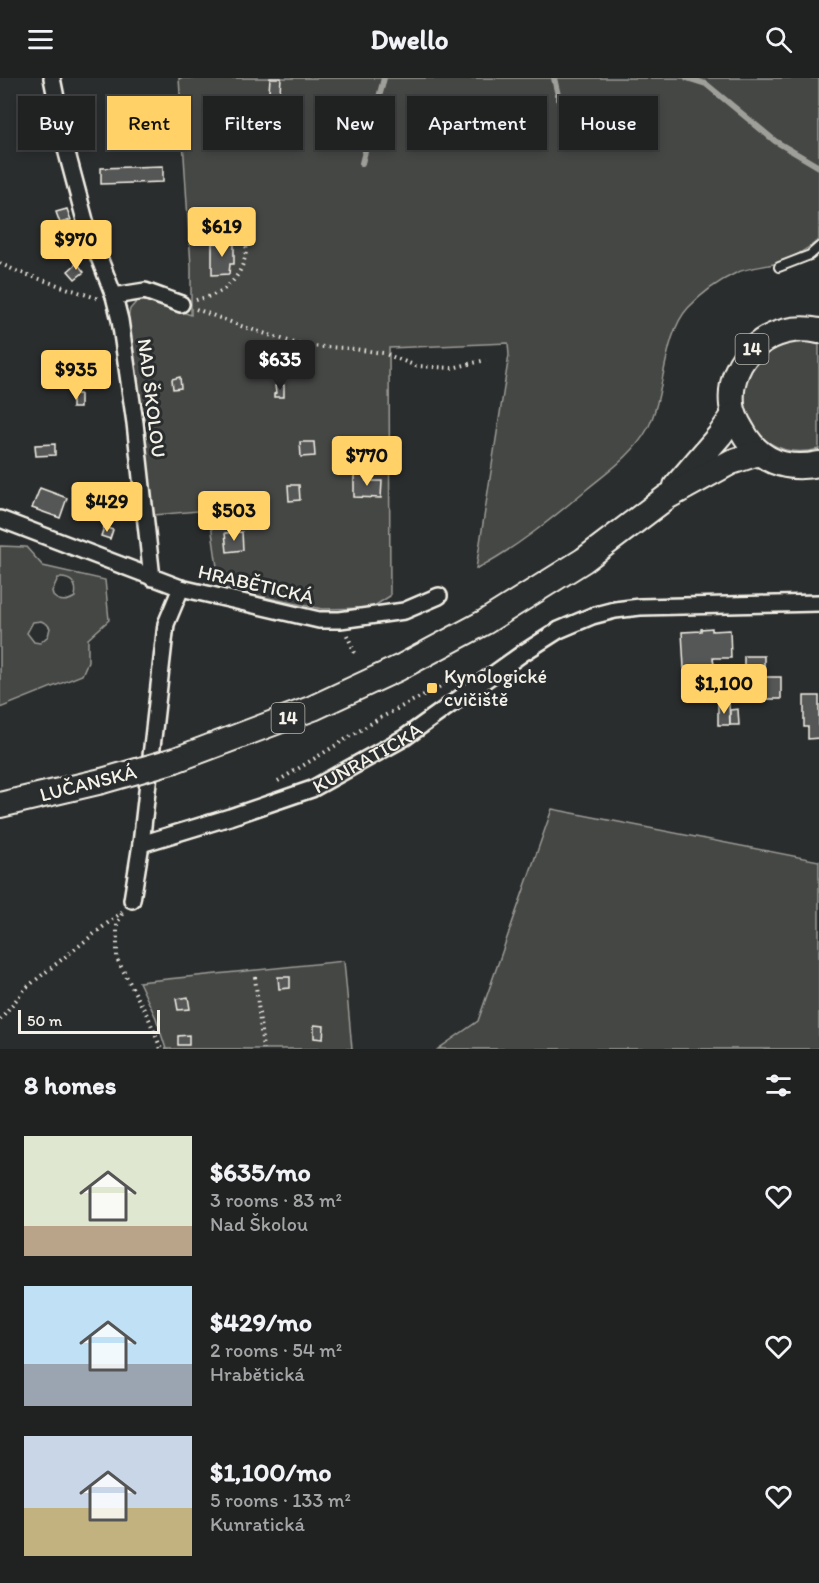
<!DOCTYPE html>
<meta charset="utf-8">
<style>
:root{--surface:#202222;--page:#282a2a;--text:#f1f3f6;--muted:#a2a4a5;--line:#3d3f40;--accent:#ffd166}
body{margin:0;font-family:Itim,sans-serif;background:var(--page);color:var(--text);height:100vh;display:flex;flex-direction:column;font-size:22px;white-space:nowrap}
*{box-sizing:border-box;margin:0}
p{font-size:20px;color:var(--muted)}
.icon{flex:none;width:33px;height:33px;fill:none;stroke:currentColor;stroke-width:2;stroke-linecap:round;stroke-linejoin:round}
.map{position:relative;height:971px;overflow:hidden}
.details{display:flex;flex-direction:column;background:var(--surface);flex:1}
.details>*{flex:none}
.hud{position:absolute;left:18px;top:18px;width:783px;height:54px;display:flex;gap:12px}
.scale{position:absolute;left:18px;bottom:15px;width:142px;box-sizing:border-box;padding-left:6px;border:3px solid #f4f1e8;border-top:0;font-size:16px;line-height:21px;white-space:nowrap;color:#f4f1e8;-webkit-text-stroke:4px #2a2d2e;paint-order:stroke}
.price{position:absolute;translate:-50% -51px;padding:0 14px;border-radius:6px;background:var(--accent);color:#111;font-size:20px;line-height:39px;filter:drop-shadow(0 2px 3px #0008)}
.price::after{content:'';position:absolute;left:50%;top:36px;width:18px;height:14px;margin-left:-9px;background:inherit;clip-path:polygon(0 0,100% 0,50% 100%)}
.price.active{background:#222;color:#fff}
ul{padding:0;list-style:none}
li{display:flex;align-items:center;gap:18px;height:150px;padding:0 24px}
li span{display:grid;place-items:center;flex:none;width:168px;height:120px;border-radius:0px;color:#555}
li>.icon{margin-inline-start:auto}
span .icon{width:72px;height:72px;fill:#fffc;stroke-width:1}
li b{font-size:26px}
h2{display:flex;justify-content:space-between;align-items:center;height:72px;padding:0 24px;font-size:26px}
.chip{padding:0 21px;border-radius:0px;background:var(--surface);box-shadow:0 3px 9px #0003,0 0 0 2px var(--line);font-size:21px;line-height:54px}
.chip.active{background:var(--accent);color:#111}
header{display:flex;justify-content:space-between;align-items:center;height:78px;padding:0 24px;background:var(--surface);font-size:27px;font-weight:700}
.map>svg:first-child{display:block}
.green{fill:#444645;stroke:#9c9c96;stroke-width:1.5;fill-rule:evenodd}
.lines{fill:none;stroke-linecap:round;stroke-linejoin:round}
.stream{stroke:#9f9f9a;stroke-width:6}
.building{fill:#555756;stroke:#f4f1e8;stroke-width:1.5}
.lane-casing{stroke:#f4f1e8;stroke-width:12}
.street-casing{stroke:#f4f1e8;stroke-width:20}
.primary-casing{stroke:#f4f1e8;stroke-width:28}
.path{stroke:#f4f1e8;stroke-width:4;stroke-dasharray:1.5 4.5;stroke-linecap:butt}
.lane{stroke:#2a2d2e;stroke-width:8}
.street{stroke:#2a2d2e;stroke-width:15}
.primary{stroke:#2a2d2e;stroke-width:24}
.primary-bridge-casing{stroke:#f4f1e8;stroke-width:28;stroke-linecap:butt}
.primary-bridge{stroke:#2a2d2e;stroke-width:24}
.poi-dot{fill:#ffd166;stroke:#2a2d2e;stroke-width:2}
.labels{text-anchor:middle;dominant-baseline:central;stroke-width:6;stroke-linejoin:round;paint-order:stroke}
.shield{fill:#2a2d2e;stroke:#b7b6b0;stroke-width:1.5}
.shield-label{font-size:18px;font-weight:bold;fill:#f4f1e8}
.street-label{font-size:20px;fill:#f4f1e8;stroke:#2a2d2e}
.poi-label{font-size:20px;fill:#f4f1e8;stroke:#2a2d2e;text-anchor:start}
</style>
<header><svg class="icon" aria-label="menu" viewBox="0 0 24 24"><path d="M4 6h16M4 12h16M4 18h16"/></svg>Dwello<svg class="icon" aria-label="search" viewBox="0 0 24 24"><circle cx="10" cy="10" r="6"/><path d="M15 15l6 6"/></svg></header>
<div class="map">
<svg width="819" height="971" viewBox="0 0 819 971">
<rect width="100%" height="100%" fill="#2a2d2e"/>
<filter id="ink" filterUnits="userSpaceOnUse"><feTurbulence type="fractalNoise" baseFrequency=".0167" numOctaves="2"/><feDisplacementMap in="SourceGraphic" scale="12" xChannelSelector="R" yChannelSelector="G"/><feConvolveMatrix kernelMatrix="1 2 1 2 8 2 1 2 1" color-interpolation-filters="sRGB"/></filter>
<g filter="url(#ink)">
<g class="green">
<path d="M179,0H819V162C808,170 797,178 784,183C769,189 751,188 736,195C717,204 702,215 688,230C663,257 665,317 648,350C634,376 609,393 587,411C553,440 516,470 476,491L509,277L508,265L389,270L390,518L371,530L322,531L220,510L209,432L154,437L128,239L130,231L137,223H151L191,237V188Z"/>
<path d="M793,263H806L819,267V371C740,391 713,283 793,263Z"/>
<path d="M0,468L26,469L43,488L105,502L109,542L88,561V583L82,597L0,630ZM58,500C71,499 78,506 75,519C67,524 60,525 53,518L52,513ZM41,543L47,546L50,550L48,558L40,565L34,564L27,555L33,544Z"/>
<polygon points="552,731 819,783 819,971 438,971 478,943"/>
<polygon points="344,883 352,971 166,971 156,940 139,904"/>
</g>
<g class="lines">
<g class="stream">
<polyline points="554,0 566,52"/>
<polyline points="687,0 706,6 775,63 819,89"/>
<polyline points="362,85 384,0"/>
</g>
</g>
<g class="building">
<polygon points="270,0 281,0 280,14 269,14"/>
<polygon points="163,88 163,104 101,106 101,90"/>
<polygon points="67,131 71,142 60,145 56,134"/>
<polygon points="212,165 234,166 234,186 230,186 229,196 212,197"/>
<polygon points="77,185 84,194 75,201 68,193"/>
<polygon points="180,299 181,310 173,311 172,301"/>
<polygon points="284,307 284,319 274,319 274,316 276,315 275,308"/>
<rect x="72" y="316" width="8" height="14"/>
<polygon points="300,364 314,364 315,378 301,379"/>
<polygon points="55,366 55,377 36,378 35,367"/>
<polygon points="354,395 365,395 366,403 382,403 381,420 354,419"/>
<polygon points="288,407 299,407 300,422 289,423"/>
<polygon points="40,410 67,420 60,440 32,430"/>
<polygon points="104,449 113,452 110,461 101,458"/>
<polygon points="242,454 243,472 227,474 225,455"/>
<polygon points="712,550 712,553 730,552 731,580 713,580 714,587 684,590 682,554 701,553 701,551"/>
<polygon points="744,578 764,578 764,599 781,599 781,621 744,621"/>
<polygon points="804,618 819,618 819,660 808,661 808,649 804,649"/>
<polygon points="718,626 729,626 730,647 718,647"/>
<polygon points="738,631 739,647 730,647 730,632"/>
<polygon points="278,899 290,899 290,910 279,911"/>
<polygon points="188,919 190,931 178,932 176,921"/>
<polygon points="314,947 324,948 323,961 314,960"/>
<polygon points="189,957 189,967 178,967 178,958"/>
</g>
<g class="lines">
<defs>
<polyline id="lane" points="779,189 810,177 819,169"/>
<g id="street">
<polyline points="52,0 67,75 86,146 114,218 120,242 135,345 152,500"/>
<polyline points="114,218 145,213 181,226"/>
<polyline points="0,441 181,510 319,542 340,542 404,533 439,518"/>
<path id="s1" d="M141,766L230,739L312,711L404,660L523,575L559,552L592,538L615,532L640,529L819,525"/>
<polyline points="132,822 141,766 166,546 181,510"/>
</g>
<g id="primary">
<path d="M819,253C773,243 727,277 732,327C733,336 737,344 742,352C758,383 785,393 819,386"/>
<polyline points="676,408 720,357 734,337"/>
<polyline points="175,682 313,630 399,590 485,544 584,482 667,419 731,384 758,375"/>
<polyline points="0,727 102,703"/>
</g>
</defs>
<use href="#lane" class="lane-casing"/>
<use href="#street" class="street-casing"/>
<use href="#primary" class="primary-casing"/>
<g class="path">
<polyline points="0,185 16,193 99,221"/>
<path d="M196,222C202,220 209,219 215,216C245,203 255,164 239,136"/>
<polyline points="196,231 241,248 304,268 347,270 383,275 416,288 452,290 486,282"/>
<polyline points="347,557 355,575"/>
<polyline points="278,703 380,640 458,599"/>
<polyline points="122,836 117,846 117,881 149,941 161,971"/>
<polyline points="255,899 263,971"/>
<polyline points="0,941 27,909 123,833"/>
</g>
<use href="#lane" class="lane"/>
<use href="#street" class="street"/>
<use href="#primary" class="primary"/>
<defs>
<polyline id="primary-bridge" points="102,703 175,682"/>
</defs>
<use href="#primary-bridge" class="primary-bridge-casing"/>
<use href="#primary-bridge" class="primary-bridge"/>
</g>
</g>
<rect class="poi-dot" x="426" y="604" width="12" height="12" rx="3"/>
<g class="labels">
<g class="shield">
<rect x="735.5" y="256" width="33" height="30" rx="4.5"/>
<rect x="271.5" y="625" width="33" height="30" rx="4.5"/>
</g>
<g class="shield-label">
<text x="752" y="271">14</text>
<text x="288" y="640">14</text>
</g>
<g class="street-label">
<text transform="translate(152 320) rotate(83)">NAD ŠKOLOU</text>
<text transform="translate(256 506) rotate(13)">HRABĚTICKÁ</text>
<text stroke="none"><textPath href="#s1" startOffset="243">KUNRATICKÁ</textPath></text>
<text transform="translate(88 705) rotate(-14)">LUČANSKÁ</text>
</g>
<g class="poi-label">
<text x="444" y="598">Kynologické<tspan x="444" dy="23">cvičiště</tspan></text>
</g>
</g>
</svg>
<div class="scale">50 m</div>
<b class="price" style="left:222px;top:180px">$619</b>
<b class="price" style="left:76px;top:193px">$970</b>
<b class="price active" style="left:280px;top:313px">$635</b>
<b class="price" style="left:76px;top:323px">$935</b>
<b class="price" style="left:367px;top:409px">$770</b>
<b class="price" style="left:107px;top:455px">$429</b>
<b class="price" style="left:234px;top:464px">$503</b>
<b class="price" style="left:724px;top:637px">$1,100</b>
<div class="hud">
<a class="chip">Buy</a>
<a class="chip active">Rent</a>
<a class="chip">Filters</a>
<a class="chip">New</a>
<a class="chip">Apartment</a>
<a class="chip">House</a>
</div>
</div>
<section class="details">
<h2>8 homes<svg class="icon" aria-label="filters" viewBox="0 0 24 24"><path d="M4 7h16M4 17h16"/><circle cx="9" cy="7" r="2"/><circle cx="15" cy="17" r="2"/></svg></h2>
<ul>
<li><span style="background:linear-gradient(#dfe7d0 75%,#b9a48a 0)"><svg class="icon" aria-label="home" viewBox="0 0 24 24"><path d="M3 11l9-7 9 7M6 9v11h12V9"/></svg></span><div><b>$635/mo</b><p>3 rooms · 83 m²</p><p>Nad Školou</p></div><svg class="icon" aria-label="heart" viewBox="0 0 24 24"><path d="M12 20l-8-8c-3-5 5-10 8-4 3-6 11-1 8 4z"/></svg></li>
<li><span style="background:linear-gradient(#bfe0f5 65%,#9aa5b1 0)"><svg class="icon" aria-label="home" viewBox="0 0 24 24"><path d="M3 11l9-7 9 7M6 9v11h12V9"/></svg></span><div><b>$429/mo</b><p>2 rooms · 54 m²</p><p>Hrabětická</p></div><svg class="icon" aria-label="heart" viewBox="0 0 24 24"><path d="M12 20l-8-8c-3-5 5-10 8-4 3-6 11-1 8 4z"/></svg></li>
<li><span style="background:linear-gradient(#c9d6e8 60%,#c2b280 0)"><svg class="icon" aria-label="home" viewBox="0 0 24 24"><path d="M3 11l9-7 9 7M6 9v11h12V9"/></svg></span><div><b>$1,100/mo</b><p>5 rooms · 133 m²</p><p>Kunratická</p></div><svg class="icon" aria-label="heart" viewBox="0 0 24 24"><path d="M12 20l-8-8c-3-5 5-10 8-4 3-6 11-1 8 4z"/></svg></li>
</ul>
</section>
